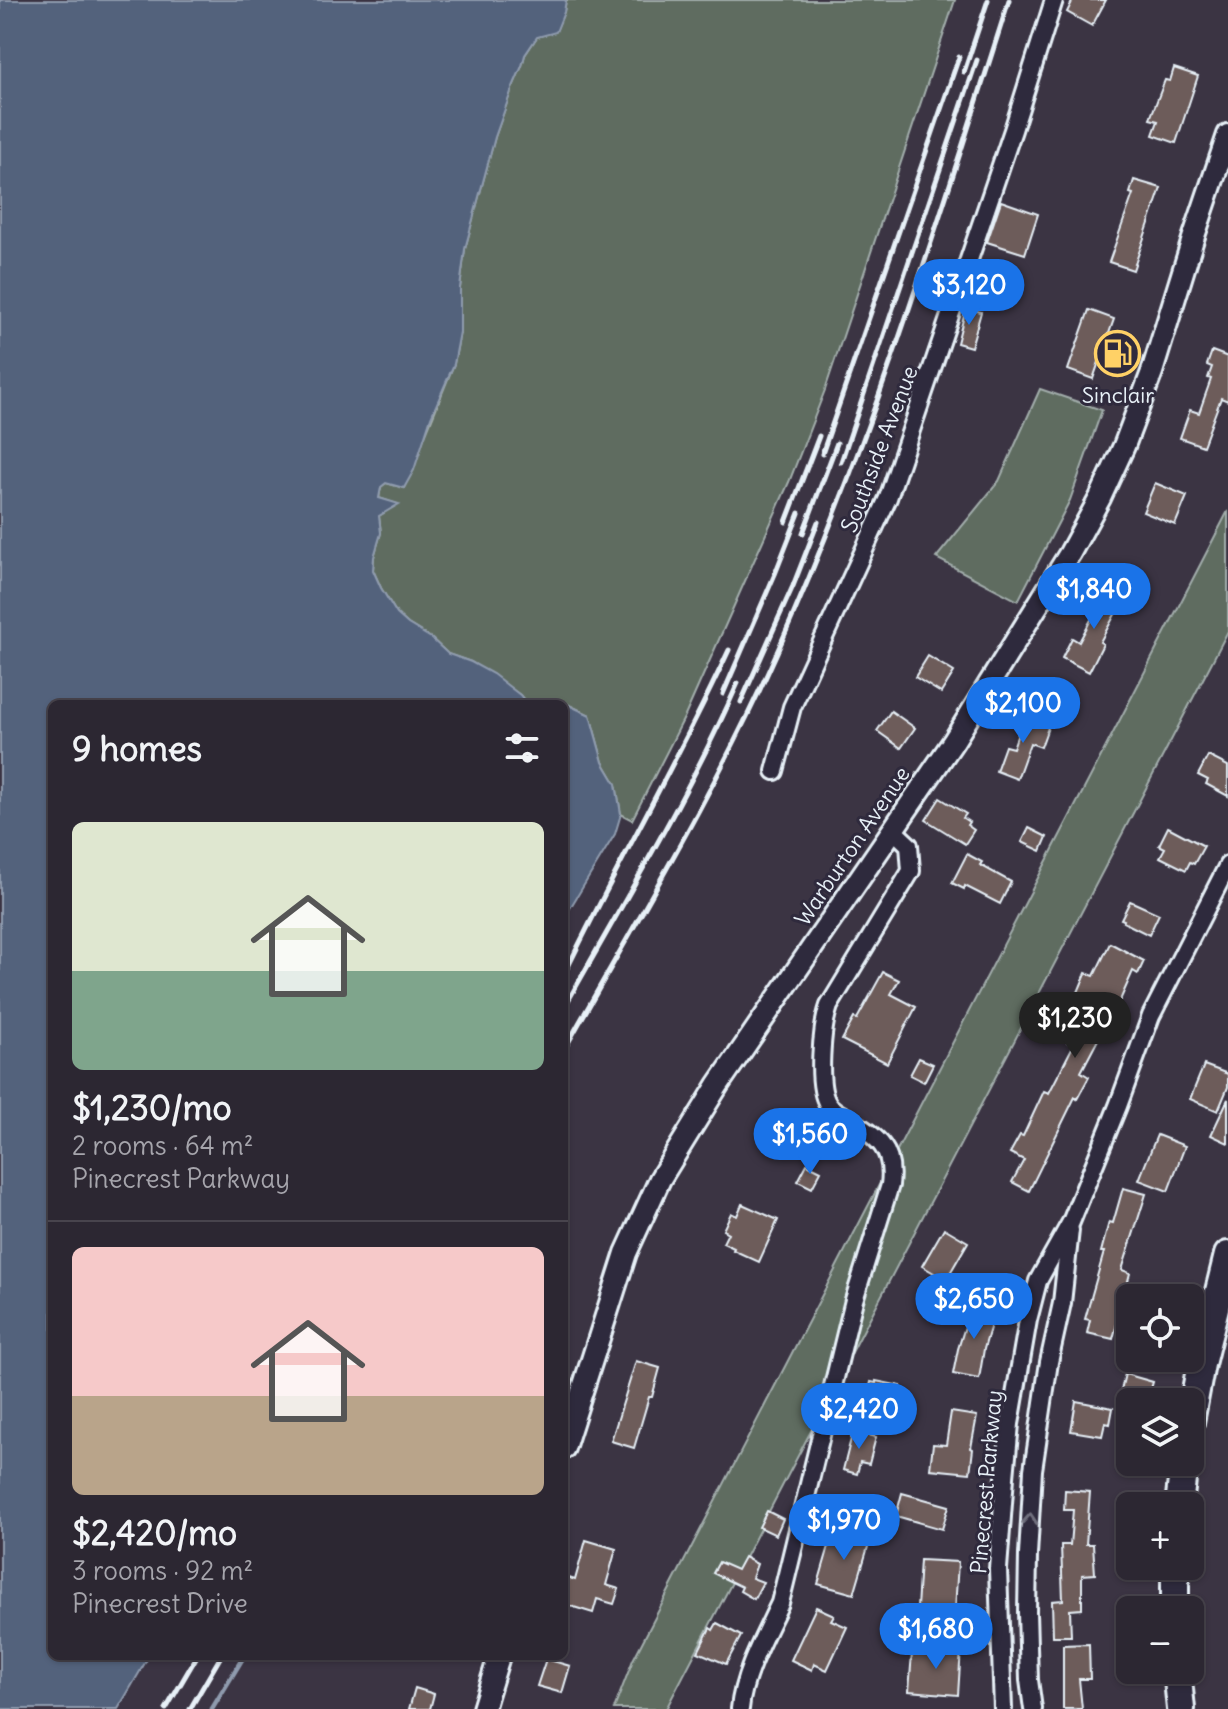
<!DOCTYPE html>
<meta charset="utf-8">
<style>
:root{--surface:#2c2732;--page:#342f3a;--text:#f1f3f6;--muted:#a6a5ac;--line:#48444d;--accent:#1a73e8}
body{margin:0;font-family:Delius,sans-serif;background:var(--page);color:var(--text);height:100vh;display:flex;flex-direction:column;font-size:30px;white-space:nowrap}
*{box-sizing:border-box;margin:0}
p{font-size:26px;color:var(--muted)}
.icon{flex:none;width:44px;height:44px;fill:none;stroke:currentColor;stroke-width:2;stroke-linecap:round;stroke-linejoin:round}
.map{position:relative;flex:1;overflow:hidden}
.panel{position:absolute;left:48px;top:700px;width:520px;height:960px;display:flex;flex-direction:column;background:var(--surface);border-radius:12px;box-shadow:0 2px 6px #0004,0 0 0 2px var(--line)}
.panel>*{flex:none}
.fabs{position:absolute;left:1116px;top:1284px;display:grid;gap:16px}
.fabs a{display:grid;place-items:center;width:88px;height:88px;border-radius:12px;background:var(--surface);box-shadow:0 2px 6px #0004,0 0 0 2px var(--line);font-size:40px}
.price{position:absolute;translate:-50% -68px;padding:0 18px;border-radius:28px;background:var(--accent);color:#fff;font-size:26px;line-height:52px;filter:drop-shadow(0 2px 4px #0008)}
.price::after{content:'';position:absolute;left:50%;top:48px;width:24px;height:18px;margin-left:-12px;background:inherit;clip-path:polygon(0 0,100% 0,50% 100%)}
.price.on{background:#222;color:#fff}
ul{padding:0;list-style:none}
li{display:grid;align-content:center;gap:16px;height:424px;padding:0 24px}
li+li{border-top:2px solid var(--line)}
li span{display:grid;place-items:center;height:248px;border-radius:12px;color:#555}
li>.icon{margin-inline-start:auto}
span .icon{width:144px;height:144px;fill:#fffc;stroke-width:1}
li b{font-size:34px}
h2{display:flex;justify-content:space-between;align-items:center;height:96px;padding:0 24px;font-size:34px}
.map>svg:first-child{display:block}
.green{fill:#5e6c61;stroke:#a3aeac;stroke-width:2}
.water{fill:#53627c;stroke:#8f9bae;stroke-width:2}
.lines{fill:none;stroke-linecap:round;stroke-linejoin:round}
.stream{stroke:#8f9bae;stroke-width:5}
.building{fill:#6d5b5a;stroke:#e8f1f8;stroke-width:2}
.minor-casing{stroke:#e8f1f8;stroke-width:22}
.tertiary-casing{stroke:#e8f1f8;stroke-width:26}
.primary-casing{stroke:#e8f1f8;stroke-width:32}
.minor{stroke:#2f2a3d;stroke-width:16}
.tertiary{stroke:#2f2a3d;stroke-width:20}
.primary{stroke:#2f2a3d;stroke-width:26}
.rail{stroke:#e8f1f8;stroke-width:5}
.oneway{stroke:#70707e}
.labels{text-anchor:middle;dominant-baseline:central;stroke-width:6;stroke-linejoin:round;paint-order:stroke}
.poi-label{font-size:22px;fill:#e8f1f8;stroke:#2f2a3d}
.street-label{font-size:22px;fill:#e8f1f8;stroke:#2f2a3d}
</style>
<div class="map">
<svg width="1228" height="1709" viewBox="0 0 1228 1709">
<rect width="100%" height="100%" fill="#3b3443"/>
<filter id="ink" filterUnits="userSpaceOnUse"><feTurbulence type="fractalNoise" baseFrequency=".0125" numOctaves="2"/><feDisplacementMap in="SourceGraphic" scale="16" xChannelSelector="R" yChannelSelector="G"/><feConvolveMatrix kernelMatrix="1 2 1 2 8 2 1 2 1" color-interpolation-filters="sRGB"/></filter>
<g filter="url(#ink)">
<g class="green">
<polygon points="566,0 955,0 825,390 789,482 685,716 632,820 621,814 616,784 603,762 590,715 563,702 560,704 527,704 520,695 471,662 448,654 431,638 408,624 397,614 381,588 373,570 374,557 381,533 379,516 397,504 379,498 381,487 386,483 404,488 454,364 460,332 460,288 465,249 495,137 512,89 522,66 525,55 537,37 556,31 564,12"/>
<polygon points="1040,389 1102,410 1070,500 1018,601 936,558 999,481"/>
<polygon points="1228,511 1228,631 666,1709 614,1709 633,1660"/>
</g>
<g class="water">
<polygon points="0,0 566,0 564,12 556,32 537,37 525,55 522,66 512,89 495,137 465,249 460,288 460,332 454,364 431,417 414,470 404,488 386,483 381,487 379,498 399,504 379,516 381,533 374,557 373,570 381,588 397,614 408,624 431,638 448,654 471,662 493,674 520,695 527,704 52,704 52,1656 149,1656 118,1709 0,1709"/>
<polygon points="562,702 590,715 603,762 616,784 621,814 615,834 564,918 564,704 560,704"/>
</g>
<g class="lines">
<polyline class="stream" points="212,1709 244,1656"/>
</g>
<g class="building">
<polygon points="1073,0 1106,0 1092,26 1067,12"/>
<polygon points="1174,68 1198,76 1176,143 1153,135 1158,121 1150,119 1165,80 1170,81"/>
<polygon points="1134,180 1161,188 1133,270 1109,262 1133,194 1130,193"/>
<polygon points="1001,201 1038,214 1025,254 987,242"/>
<polygon points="966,308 981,312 971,347 957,343"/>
<polygon points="1089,310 1114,319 1093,379 1068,370"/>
<polygon points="1212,351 1228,357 1228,401 1221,398 1203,446 1180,438 1190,410 1199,413 1211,379 1208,378 1212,367 1207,365"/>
<polygon points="1155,483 1187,496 1175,525 1143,512"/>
<polygon points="1104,587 1124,598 1100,642 1103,644 1089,672 1062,658 1072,638 1079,642 1094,614 1090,612"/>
<polygon points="928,656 954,672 941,693 915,677"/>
<polygon points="891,711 915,728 901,748 877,731"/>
<polygon points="1030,712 1051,719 1041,747 1030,743 1017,779 996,771 1005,746 1013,748 1021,725 1025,727"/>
<polygon points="1208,756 1228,766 1228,796 1206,784 1208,780 1198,775"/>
<polygon points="940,798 966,814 963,818 969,822 967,825 974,830 965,844 926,820"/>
<polygon points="1168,827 1204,846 1194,864 1190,862 1186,870 1160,857 1165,848 1159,845"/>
<polygon points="1029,828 1047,837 1041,851 1022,842"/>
<polygon points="967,854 982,862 980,865 1011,882 1000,904 965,886 964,889 952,883"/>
<polygon points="1130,901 1159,914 1149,935 1123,922 1124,920 1121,919"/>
<polygon points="1110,943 1144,961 1138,974 1133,971 1114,1014 1112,1013 1081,1072 1089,1077 1077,1099 1075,1097 1029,1191 1012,1182 1024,1160 1010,1153 1020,1135 1023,1136 1044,1091 1049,1093 1073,1046 1067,1042 1087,1002 1076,997 1086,973 1094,976"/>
<polygon points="883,972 899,980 891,994 916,1007 887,1063 842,1040 854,1018 857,1019"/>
<polygon points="919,1058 933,1064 924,1082 910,1075"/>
<polygon points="1204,1065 1228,1074 1228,1087 1218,1111 1190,1099"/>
<polygon points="1228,1099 1228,1143 1211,1135"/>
<polygon points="1157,1135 1185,1146 1168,1191 1139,1180"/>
<polygon points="807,1164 821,1171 812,1188 798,1181"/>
<polygon points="1123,1188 1146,1194 1122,1270 1130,1273 1113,1339 1087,1333 1090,1320 1085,1319 1104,1252 1101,1252 1109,1222 1113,1223"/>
<polygon points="742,1204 778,1220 759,1262 733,1250 734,1248 723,1243 728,1233 723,1230 731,1213 737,1216"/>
<polygon points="944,1228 968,1242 946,1280 922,1266"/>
<polygon points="973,1301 996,1307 984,1349 979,1379 953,1374 958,1349"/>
<polygon points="636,1361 660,1368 652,1397 649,1397 634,1448 611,1441"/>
<polygon points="1125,1374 1153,1382 1147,1402 1120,1394"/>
<polygon points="876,1381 901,1386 895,1413 871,1407 871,1405 866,1404 871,1382 876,1383"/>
<polygon points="1076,1401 1113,1408 1110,1424 1105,1423 1102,1436 1071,1431"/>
<polygon points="951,1412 977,1416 971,1448 973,1449 970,1473 930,1469 933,1444 946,1445"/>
<polygon points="853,1431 876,1437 869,1464 860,1462 857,1474 843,1470"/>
<polygon points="1065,1490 1090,1492 1086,1544 1093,1544 1095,1574 1082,1575 1082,1609 1070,1610 1071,1636 1053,1636 1052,1601 1063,1600 1061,1545 1070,1545 1073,1510 1064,1510"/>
<polygon points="902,1493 949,1506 942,1529 896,1516"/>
<polygon points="767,1511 783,1519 776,1535 759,1527"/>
<polygon points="834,1529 870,1540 854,1594 818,1584"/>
<polygon points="586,1540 616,1549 606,1585 619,1589 614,1604 597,1599 593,1613 564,1604 564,1596 569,1578 575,1580"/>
<polygon points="744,1557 757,1564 752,1578 763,1582 754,1599 740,1591 742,1587 713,1573 719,1562 737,1570"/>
<polygon points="920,1560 958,1562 955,1610 917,1608"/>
<polygon points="816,1607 834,1615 831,1620 847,1627 827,1670 814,1664 812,1670 791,1660"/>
<polygon points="717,1623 741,1636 726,1664 698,1652 710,1628 713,1630"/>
<polygon points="1089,1644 1090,1679 1079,1679 1082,1709 1063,1709 1063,1645"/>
<polygon points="923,1646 961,1648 958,1695 909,1691 912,1653 923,1654"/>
<polygon points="546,1659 570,1666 562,1693 537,1686"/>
<polygon points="415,1688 434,1694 430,1709 409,1709"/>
</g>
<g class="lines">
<defs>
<g id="minor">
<polyline points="775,771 792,707 888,498 1013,130 1054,0"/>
<path d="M740,1709C743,1674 765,1635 780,1603L854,1300L890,1185C895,1147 876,1137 847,1118C840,1114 832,1110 828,1104C816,1086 822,1026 829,1006L911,871L909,845L893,830"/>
<polyline points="1003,1709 998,1569 1005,1477 1010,1424 1028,1320 1038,1281 1071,1222 1118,1106 1151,1016 1228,865"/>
<polyline points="1033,1709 1029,1680 1027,1612 1028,1555 1033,1470 1049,1362 1062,1303 1070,1230"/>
</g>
<g id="tertiary">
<polyline points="564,1448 626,1253 660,1179 718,1085 953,742 1070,553 1100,498 1124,446 1152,372 1193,239 1228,135"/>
<polyline points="483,1709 499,1656"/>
</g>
<g id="primary">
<polyline points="1190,1422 1201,1364 1228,1255"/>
<polyline points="1179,1506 1184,1462"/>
<polyline points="1175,1610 1175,1566"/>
<polyline points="1177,1670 1181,1709"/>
</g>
</defs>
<use href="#minor" class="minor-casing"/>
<use href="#tertiary" class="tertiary-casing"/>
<use href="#primary" class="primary-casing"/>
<use href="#minor" class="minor"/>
<use href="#tertiary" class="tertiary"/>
<use href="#primary" class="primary"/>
<g class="rail">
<polyline points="964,72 988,0"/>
<polyline points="822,454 959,57"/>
<polyline points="841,462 977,60"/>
<polyline points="786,522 819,436"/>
<polyline points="803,533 837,443"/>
<polyline points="723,694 775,574 799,513"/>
<polyline points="741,702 793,586 818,522"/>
<path d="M564,975C617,865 678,760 729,650"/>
<path d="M564,1008C624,901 688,796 738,683"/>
<path d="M564,1050C638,918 717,788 778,650C872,439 939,219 1009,0"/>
<polyline points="166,1709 197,1656"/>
<polyline points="190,1709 221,1656"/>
</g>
</g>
<defs><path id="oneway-chevron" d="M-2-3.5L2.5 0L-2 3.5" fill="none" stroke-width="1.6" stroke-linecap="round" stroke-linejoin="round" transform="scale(2)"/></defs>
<use class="oneway" href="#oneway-chevron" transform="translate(1030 1519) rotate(-86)"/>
</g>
<defs>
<symbol id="fuel-ring" viewBox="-11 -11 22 22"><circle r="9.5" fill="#2f2a3d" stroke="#ffd166" stroke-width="1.5"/><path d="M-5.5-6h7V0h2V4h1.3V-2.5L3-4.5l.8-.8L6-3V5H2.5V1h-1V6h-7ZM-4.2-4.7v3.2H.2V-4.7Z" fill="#ffd166"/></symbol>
</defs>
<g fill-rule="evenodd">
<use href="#fuel-ring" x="1092" y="328" width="51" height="51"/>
</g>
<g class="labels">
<g class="poi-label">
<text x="1118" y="395">Sinclair</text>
</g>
<g class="street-label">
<text transform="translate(879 449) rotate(-69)">Southside Avenue</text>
<text transform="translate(852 846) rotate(-56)">Warburton Avenue</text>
<text transform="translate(986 1482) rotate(-85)">Pinecrest Parkway</text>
</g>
</g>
</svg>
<div class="fabs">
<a><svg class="icon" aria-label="locate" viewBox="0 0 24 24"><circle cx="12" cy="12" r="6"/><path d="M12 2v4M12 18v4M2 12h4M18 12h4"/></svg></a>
<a><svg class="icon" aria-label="layers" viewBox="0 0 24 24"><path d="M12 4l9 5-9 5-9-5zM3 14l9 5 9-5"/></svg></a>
<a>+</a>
<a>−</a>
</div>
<b class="price" style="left:969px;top:327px">$3,120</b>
<b class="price" style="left:1094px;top:631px">$1,840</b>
<b class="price" style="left:1023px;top:745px">$2,100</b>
<b class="price on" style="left:1075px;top:1060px">$1,230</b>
<b class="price" style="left:810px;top:1176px">$1,560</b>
<b class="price" style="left:974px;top:1341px">$2,650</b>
<b class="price" style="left:859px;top:1451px">$2,420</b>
<b class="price" style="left:844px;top:1562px">$1,970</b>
<b class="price" style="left:936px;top:1671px">$1,680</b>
<section class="panel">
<h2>9 homes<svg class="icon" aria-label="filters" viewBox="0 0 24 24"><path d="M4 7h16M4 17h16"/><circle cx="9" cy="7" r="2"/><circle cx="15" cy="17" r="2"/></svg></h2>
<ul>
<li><span style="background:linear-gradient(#dfe7d0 60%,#7fa58c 0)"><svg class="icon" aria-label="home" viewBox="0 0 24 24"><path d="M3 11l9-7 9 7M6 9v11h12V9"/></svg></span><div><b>$1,230/mo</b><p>2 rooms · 64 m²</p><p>Pinecrest Parkway</p></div></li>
<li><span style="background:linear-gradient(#f6c9c9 60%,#b9a48a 0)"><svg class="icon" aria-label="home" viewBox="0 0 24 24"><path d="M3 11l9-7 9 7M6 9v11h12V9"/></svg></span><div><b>$2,420/mo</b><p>3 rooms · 92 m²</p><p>Pinecrest Drive</p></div></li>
</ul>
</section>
</div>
